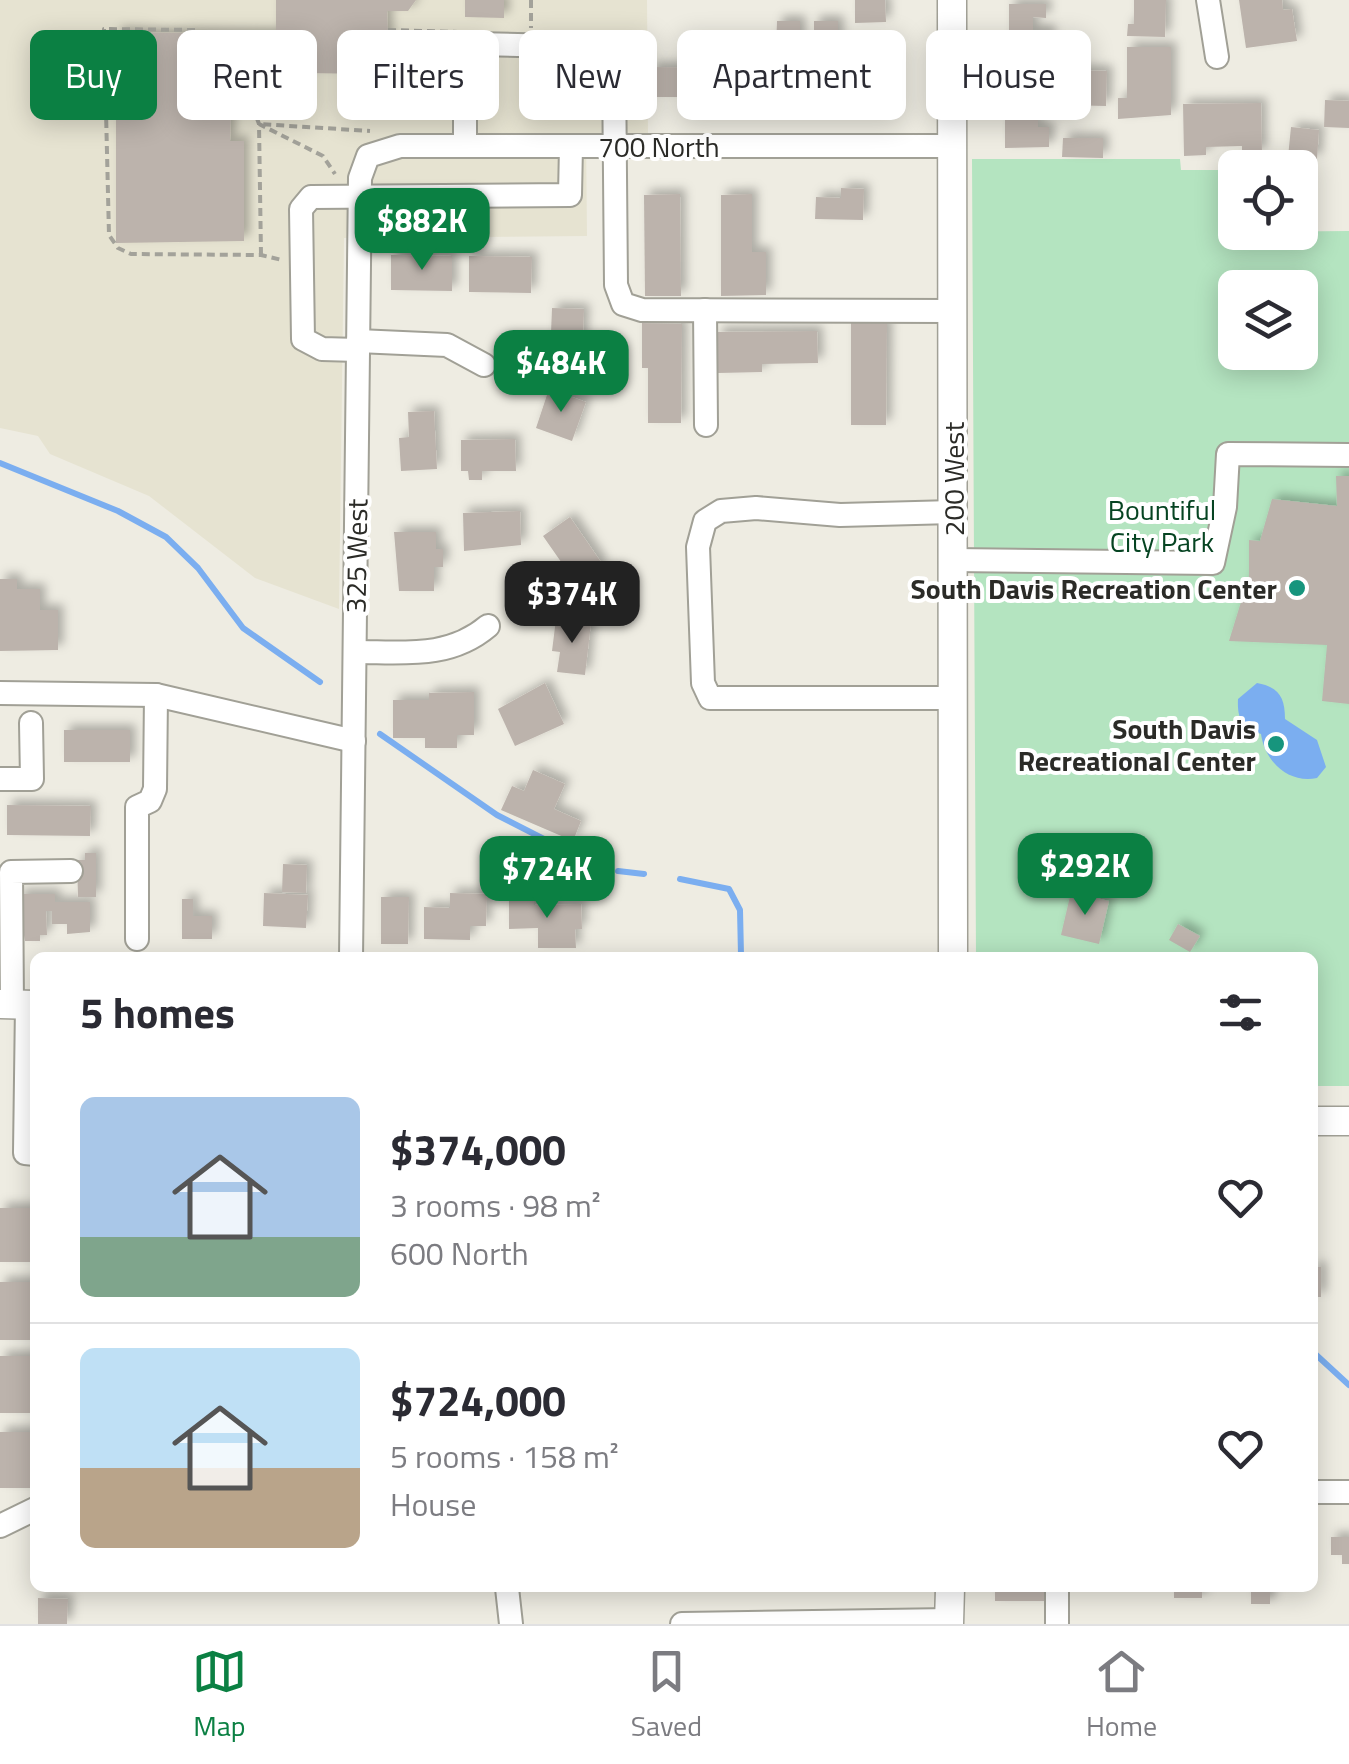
<!DOCTYPE html>
<meta charset="utf-8">
<style>
:root{--surface:#fff;--page:#f2f2f3;--text:#2b2b33;--muted:#7c7c81;--line:#e1e1e2;--accent:#0b8043}
body{margin:0;font-family:"Titillium Web",sans-serif;background:var(--page);color:var(--text);height:100vh;display:flex;flex-direction:column;font-size:38px;white-space:nowrap}
*{box-sizing:border-box;margin:0}
p{font-size:32px;color:var(--muted)}
.icon{flex:none;width:55px;height:55px;fill:none;stroke:currentColor;stroke-width:2;stroke-linecap:round;stroke-linejoin:round}
.map{position:relative;flex:1;overflow:hidden}
.drawer{position:absolute;left:30px;top:952px;width:1288px;height:640px;display:flex;flex-direction:column;background:var(--surface);border-radius:15px;box-shadow:0 5px 25px #0003}
.drawer>*{flex:none}
.hud{position:absolute;left:30px;top:30px;width:1290px;height:90px;display:flex;gap:20px}
.buttons{position:absolute;left:1218px;top:150px;display:grid;gap:20px}
.buttons a{display:grid;place-items:center;width:100px;height:100px;border-radius:15px;background:var(--surface);box-shadow:0 5px 25px #0003;font-size:50px}
.price{position:absolute;translate:-50% -85px;padding:0 22px;border-radius:20px;background:var(--accent);color:#fff;font-size:32px;line-height:65px;filter:drop-shadow(0 2px 5px #0008)}
.price::after{content:'';position:absolute;left:50%;top:60px;width:30px;height:22px;margin-left:-15px;background:inherit;clip-path:polygon(0 0,100% 0,50% 100%)}
.price.current{background:#222;color:#fff}
ul{padding:0;list-style:none}
li{display:flex;align-items:center;gap:30px;height:250px;padding:0 50px}
li+li{border-top:2px solid var(--line)}
li span{display:grid;place-items:center;flex:none;width:280px;height:200px;border-radius:15px;color:#555}
li>.icon{margin-inline-start:auto}
span .icon{width:120px;height:120px;fill:#fffc;stroke-width:1}
li b{font-size:42px}
h2{display:flex;justify-content:space-between;align-items:center;height:120px;padding:0 50px;font-size:42px}
.tag{padding:0 35px;border-radius:15px;background:var(--surface);box-shadow:0 5px 25px #0003;font-size:35px;line-height:90px}
.tag.current{background:var(--accent);color:#fff}
.tab-bar{display:flex;justify-content:space-around;align-items:center;height:140px;border-top:2px solid var(--line);background:var(--surface);font-size:28px;color:var(--muted)}
.tab-bar a{display:grid;justify-items:center;gap:5px}
.tab-bar .current{color:var(--accent)}
.map>svg:first-child{display:block}
.built{fill:#e6e3d1}
.green{fill:#b4e4c0;fill-rule:evenodd}
.water{fill:#7baef0}
.lines{fill:none;stroke-linecap:round;stroke-linejoin:round}
.stream{stroke:#7baef0;stroke-width:6}
.building{fill:#bcb3ac;filter:url(#shadow)}
.minor-casing{stroke:#a1a096;stroke-width:26}
.major-casing{stroke:#a1a096;stroke-width:31}
.path{stroke:#a3a29a;stroke-width:4;stroke-dasharray:8 5;stroke-linecap:butt}
.minor{stroke:#fff;stroke-width:22}
.major{stroke:#fff;stroke-width:28}
.poi-dot{fill:#17957d;stroke:#fff;stroke-width:4}
.labels{text-anchor:middle;dominant-baseline:central;stroke-width:8;stroke-linejoin:round;paint-order:stroke}
.street-label{font-size:28px;fill:#2b2b27;stroke:#fff}
.park-label{font-size:28px;fill:#064422;stroke:#fff}
.poi-label{font-size:28px;font-weight:bold;fill:#2b2b27;stroke:#fff;text-anchor:end}
</style>
<div class="map">
<svg width="1349" height="1624" viewBox="0 0 1349 1624">
<defs>
<filter id="shadow"><feDropShadow dx="5.5" dy="-5.5" stdDeviation="5" flood-color="#0004"/></filter>
</defs>
<rect width="100%" height="100%" fill="#eeece2"/>
<polygon class="built" points="0,0 647,0 648,133 586,134 587,236 344,238 339,609 255,578 149,496 50,454 38,436 0,428"/>
<path class="green" d="M972,159H1180L1181,170H1235V232L1349,231V1086H1313L1312,958L976,957ZM1235,288H1300V352H1235Z"/>
<path class="water" d="M1257,683C1279,687 1285,697 1285,719L1317,740L1326,767L1317,778C1289,784 1265,762 1261,734C1242,727 1237,719 1238,699Z"/>
<g class="lines">
<g class="stream">
<polyline points="0,463 118,511 166,537 198,568 243,628 320,682"/>
<polyline points="380,734 497,815 589,862"/>
<polyline points="618,871 644,874"/>
<polyline points="680,879 729,889 740,910 741,955"/>
<polyline points="1312,1351 1349,1385"/>
</g>
</g>
<g class="building">
<polygon points="276,0 416,0 408,11 387,11 389,55 374,55 374,74 232,72 230,141 244,141 244,241 116,243 116,32 276,34"/>
<polygon points="465,0 504,0 504,18 465,17"/>
<polygon points="855,0 885,0 886,22 855,23"/>
<polygon points="1134,0 1166,0 1165,37 1127,36 1128,24 1134,24"/>
<polygon points="1239,0 1282,0 1283,10 1292,9 1297,41 1246,48"/>
<polygon points="1009,4 1046,4 1046,18 1033,17 1033,30 1050,30 1050,44 1009,44"/>
<polygon points="777,21 800,21 800,50 776,49"/>
<rect x="814" y="21" width="24" height="29"/>
<polygon points="1127,47 1171,47 1171,115 1118,119 1118,98 1127,98"/>
<polygon points="855,57 883,58 883,87 854,86"/>
<polygon points="1035,59 1035,69 1046,69 1047,99 1008,100 1007,60"/>
<polygon points="650,67 742,68 742,97 650,97"/>
<polygon points="1063,70 1107,71 1106,106 1062,105"/>
<polygon points="830,84 853,84 852,103 829,102"/>
<polygon points="1325,100 1349,101 1349,128 1324,127"/>
<polygon points="1261,103 1262,153 1242,154 1242,146 1206,147 1206,155 1184,156 1183,104"/>
<polygon points="1005,120 1038,120 1038,127 1049,127 1049,147 1005,148"/>
<polygon points="1291,127 1319,130 1317,159 1288,157"/>
<polygon points="1063,138 1103,138 1103,158 1062,157"/>
<polygon points="841,188 864,189 863,220 815,219 816,197 841,198"/>
<polygon points="680,194 681,296 645,296 644,195"/>
<polygon points="752,194 752,252 766,252 766,295 721,296 721,195"/>
<polygon points="391,255 452,256 452,291 391,290"/>
<polygon points="469,256 532,257 531,293 469,292"/>
<polygon points="552,308 584,309 582,360 550,358"/>
<polygon points="642,323 682,324 681,423 648,423 648,368 642,368"/>
<polygon points="851,323 887,323 886,425 851,425"/>
<polygon points="817,331 818,363 762,364 762,372 718,373 717,332"/>
<polygon points="549,389 586,402 572,441 536,428"/>
<polygon points="434,411 437,469 401,471 399,438 409,437 408,412"/>
<polygon points="515,439 516,471 482,471 482,480 469,480 468,471 461,471 461,440"/>
<polygon points="1336,476 1349,476 1349,704 1322,701 1327,645 1229,641 1249,576 1249,540 1260,541 1272,499 1337,506"/>
<polygon points="520,511 521,545 464,551 463,513"/>
<polygon points="570,517 603,565 584,578 588,585 559,604 545,584 566,569 543,536"/>
<polygon points="394,532 436,532 436,549 443,549 443,567 434,567 434,591 399,591"/>
<polygon points="0,579 17,579 17,589 40,589 40,610 58,610 58,650 0,651"/>
<polygon points="556,619 591,623 585,675 557,672 560,652 552,651"/>
<polygon points="545,683 564,724 515,746 498,709"/>
<polygon points="474,692 474,735 457,735 457,748 425,748 425,738 393,738 393,700 429,700 429,693"/>
<rect x="64" y="730" width="66" height="32"/>
<polygon points="533,770 565,784 554,809 581,821 573,841 501,810 512,786 524,791"/>
<polygon points="7,805 91,806 90,836 7,835"/>
<polygon points="85,853 96,853 96,897 78,897 77,860 85,860"/>
<polygon points="283,864 307,865 306,893 282,892"/>
<polygon points="1071,892 1109,901 1099,944 1061,935"/>
<polygon points="264,893 308,895 306,928 263,926"/>
<polygon points="450,893 487,894 486,926 470,926 470,940 424,939 424,907 450,908"/>
<polygon points="18,894 55,894 55,902 90,902 90,932 67,934 67,924 52,924 52,911 46,911 47,935 40,935 40,941 25,941 24,935 19,935"/>
<polygon points="381,897 409,897 408,944 381,944"/>
<polygon points="509,897 534,897 534,905 581,904 582,929 575,929 576,948 538,948 538,928 509,929"/>
<polygon points="182,899 193,899 193,916 212,916 212,939 182,939"/>
<polygon points="1178,924 1200,936 1190,952 1169,940"/>
<rect x="0" y="1208" width="35" height="54"/>
<rect x="1312" y="1267" width="9" height="30"/>
<rect x="0" y="1282" width="35" height="58"/>
<rect x="0" y="1356" width="35" height="57"/>
<rect x="0" y="1432" width="35" height="56"/>
<polygon points="1331,1537 1349,1537 1349,1564 1342,1564 1342,1555 1331,1555"/>
<rect x="995" y="1588" width="50" height="13"/>
<rect x="1174" y="1588" width="28" height="10"/>
<rect x="1251" y="1588" width="19" height="16"/>
<polygon points="38,1598 68,1599 67,1624 38,1624"/>
</g>
<g class="lines">
<defs>
<g id="minor">
<polyline points="1208,0 1217,57"/>
<polyline points="465,146 465,59 475,44 597,47 614,65 616,285 623,304 642,310 953,311"/>
<polyline points="705,310 706,425"/>
<polyline points="358,341 447,345 484,365"/>
<polyline points="358,350 322,349 303,339 301,209 311,197 570,195 571,146"/>
<polyline points="953,512 840,515 756,508 721,511 705,521 698,547 703,683 710,698 953,698"/>
<polyline points="953,560 1213,563 1225,507 1228,454 1349,455"/>
<path d="M355,652C404,652 449,659 488,626"/>
<polyline points="0,693 156,695 354,741"/>
<polyline points="0,779 32,779 31,723"/>
<polyline points="137,939 137,807 150,801 155,789 156,695"/>
<polyline points="351,958 360,178 368,156 400,146 952,146"/>
<polyline points="12,1005 11,872 71,871"/>
<polyline points="27,1005 25,1153 35,1154"/>
<polyline points="1312,1492 1349,1492"/>
<polyline points="0,1526 35,1509"/>
<polyline points="507,1588 511,1624"/>
<polyline points="1057,1588 1057,1624"/>
<polyline points="682,1624 950,1620"/>
</g>
<g id="major">
<polyline points="952,0 953,958"/>
<polyline points="0,1004 35,1005"/>
<polyline points="1312,1121 1349,1121"/>
<polyline points="949,1624 950,1588"/>
</g>
</defs>
<use href="#minor" class="minor-casing"/>
<use href="#major" class="major-casing"/>
<g class="path">
<polyline points="531,0 531,28"/>
<polyline points="195,30 104,29 109,235 118,248 131,254 261,255 282,260"/>
<polyline points="388,30 458,32"/>
<polyline points="231,95 249,96 259,124 370,131"/>
<polyline points="261,255 259,124 323,156 335,174"/>
</g>
<use href="#minor" class="minor"/>
<use href="#major" class="major"/>
</g>
<g class="poi-dot">
<circle cx="1297" cy="588" r="10"/>
<circle cx="1276" cy="744" r="10"/>
</g>
<g class="labels">
<g class="street-label">
<text x="659" y="146">700 North</text>
<text transform="translate(953 479) rotate(-90)">200 West</text>
<text transform="translate(356 556) rotate(-89)">325 West</text>
</g>
<g class="park-label">
<text x="1162" y="509">Bountiful<tspan x="1162" dy="32">City Park</tspan></text>
</g>
<g class="poi-label">
<text x="1277" y="588">South Davis Recreation Center</text>
<text x="1256" y="728">South Davis<tspan x="1256" dy="32">Recreational Center</tspan></text>
</g>
</g>
</svg>
<div class="buttons">
<a><svg class="icon" aria-label="locate" viewBox="0 0 24 24"><circle cx="12" cy="12" r="6"/><path d="M12 2v4M12 18v4M2 12h4M18 12h4"/></svg></a>
<a><svg class="icon" aria-label="layers" viewBox="0 0 24 24"><path d="M12 4l9 5-9 5-9-5zM3 14l9 5 9-5"/></svg></a>
</div>
<b class="price" style="left:422px;top:273px">$882K</b>
<b class="price" style="left:561px;top:415px">$484K</b>
<b class="price current" style="left:572px;top:646px">$374K</b>
<b class="price" style="left:1085px;top:918px">$292K</b>
<b class="price" style="left:547px;top:921px">$724K</b>
<div class="hud">
<a class="tag current">Buy</a>
<a class="tag">Rent</a>
<a class="tag">Filters</a>
<a class="tag">New</a>
<a class="tag">Apartment</a>
<a class="tag">House</a>
</div>
<section class="drawer">
<h2>5 homes<svg class="icon" aria-label="filters" viewBox="0 0 24 24"><path d="M4 7h16M4 17h16"/><circle cx="9" cy="7" r="2"/><circle cx="15" cy="17" r="2"/></svg></h2>
<ul>
<li><span style="background:linear-gradient(#a9c7e8 70%,#7fa58c 0)"><svg class="icon" aria-label="home" viewBox="0 0 24 24"><path d="M3 11l9-7 9 7M6 9v11h12V9"/></svg></span><div><b>$374,000</b><p>3 rooms · 98 m²</p><p>600 North</p></div><svg class="icon" aria-label="heart" viewBox="0 0 24 24"><path d="M12 20l-8-8c-3-5 5-10 8-4 3-6 11-1 8 4z"/></svg></li>
<li><span style="background:linear-gradient(#bfe0f5 60%,#b9a48a 0)"><svg class="icon" aria-label="home" viewBox="0 0 24 24"><path d="M3 11l9-7 9 7M6 9v11h12V9"/></svg></span><div><b>$724,000</b><p>5 rooms · 158 m²</p><p>House</p></div><svg class="icon" aria-label="heart" viewBox="0 0 24 24"><path d="M12 20l-8-8c-3-5 5-10 8-4 3-6 11-1 8 4z"/></svg></li>
</ul>
</section>
</div>
<nav class="tab-bar">
<a class="current"><svg class="icon" aria-label="map" viewBox="0 0 24 24"><path d="M3 6l6-2 6 2 6-2v14l-6 2-6-2-6 2zM9 4v14M15 6v14"/></svg>Map</a>
<a><svg class="icon" aria-label="saved" viewBox="0 0 24 24"><path d="M7 4h10v16l-5-4-5 4z"/></svg>Saved</a>
<a><svg class="icon" aria-label="home" viewBox="0 0 24 24"><path d="M3 11l9-7 9 7M6 9v11h12V9"/></svg>Home</a>
</nav>
